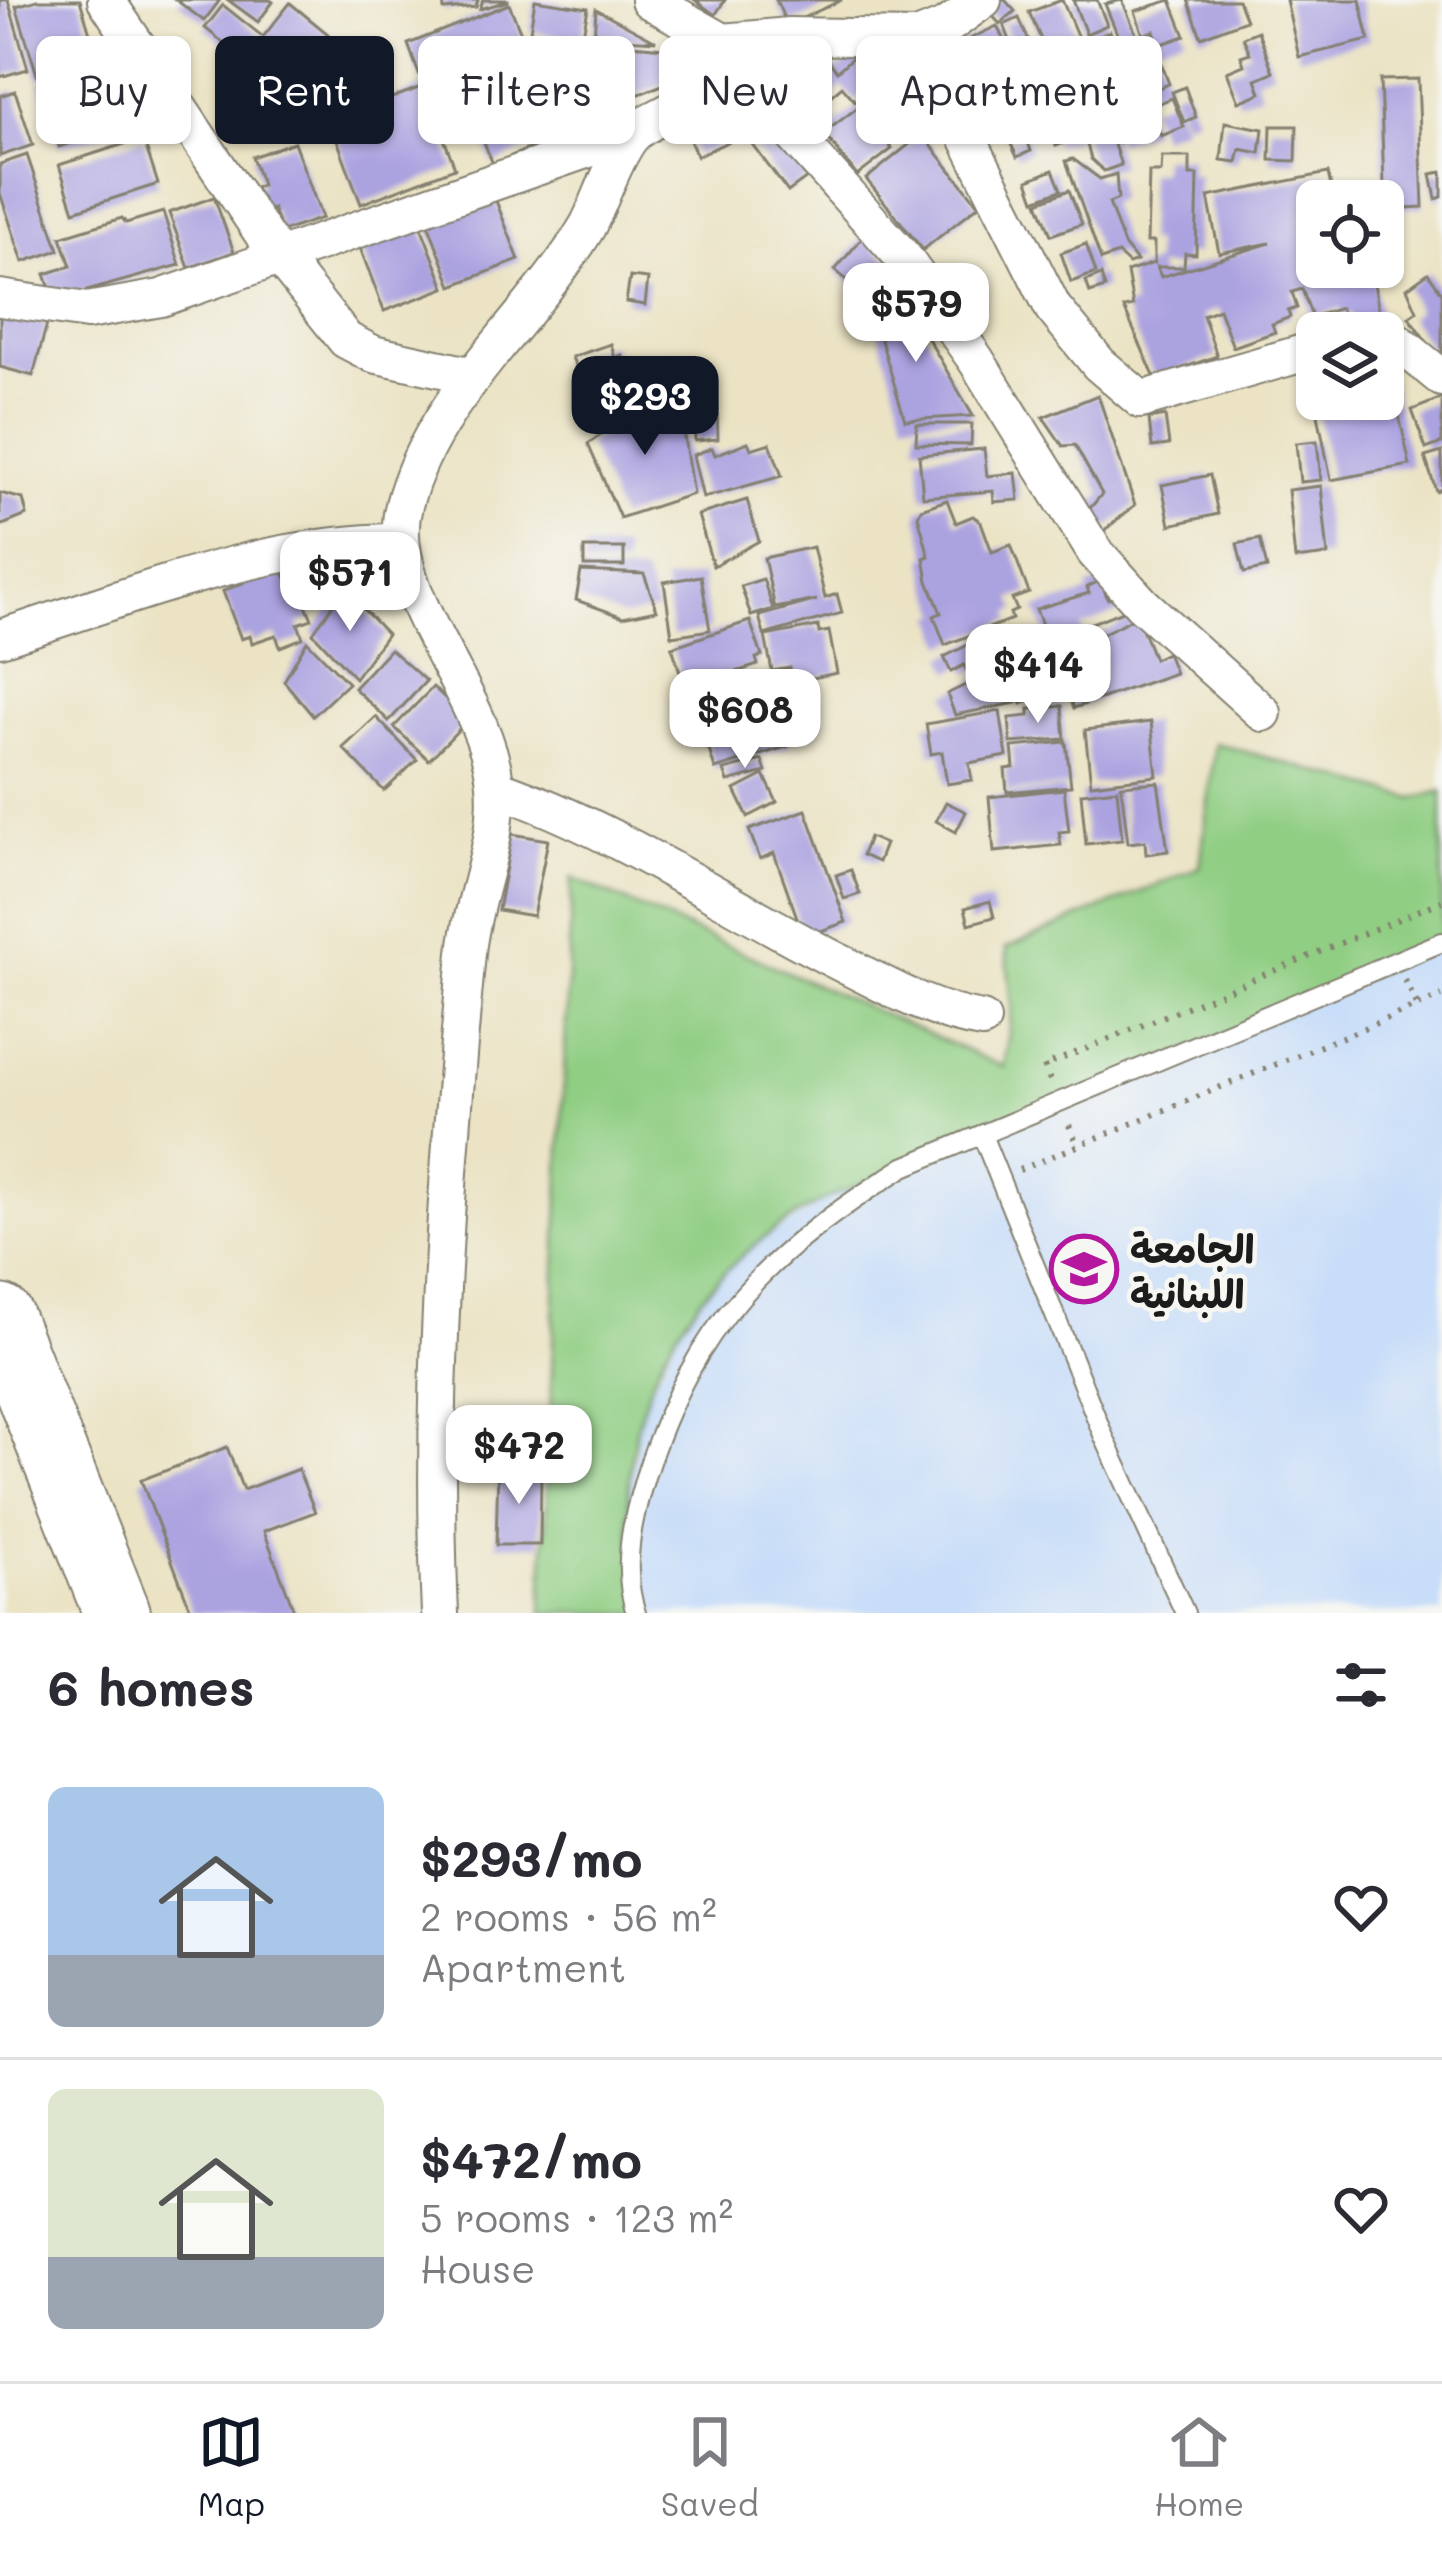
<!DOCTYPE html>
<meta charset="utf-8">
<style>
:root{--surface:#fff;--page:#f2f2f3;--text:#2b2b33;--muted:#7c7c81;--line:#e1e1e2;--accent:#111827}
body{margin:0;font-family:Mali,"Playpen Sans Arabic",sans-serif;background:var(--page);color:var(--text);height:100vh;display:flex;flex-direction:column;font-size:45px;white-space:nowrap}
*{box-sizing:border-box;margin:0}
p{font-size:39px;color:var(--muted)}
.icon{flex:none;width:66px;height:66px;fill:none;stroke:currentColor;stroke-width:2;stroke-linecap:round;stroke-linejoin:round}
.map{position:relative;height:1613px;overflow:hidden}
.drawer{display:flex;flex-direction:column;background:var(--surface);flex:1}
.drawer>*{flex:none}
.guide{position:absolute;left:36px;top:36px;width:1371px;height:108px;display:flex;gap:24px}
.tools{position:absolute;left:1296px;top:180px;display:grid;gap:24px}
.tools a{display:grid;place-items:center;width:108px;height:108px;border-radius:18px;background:var(--surface);box-shadow:0 3px 9px #0004;font-size:60px}
.price{position:absolute;translate:-50% -102px;padding:0 27px;border-radius:24px;background:#fff;color:#222;font-size:39px;line-height:78px;filter:drop-shadow(0 3px 6px #0008)}
.price::after{content:'';position:absolute;left:50%;top:72px;width:36px;height:27px;margin-left:-18px;background:inherit;clip-path:polygon(0 0,100% 0,50% 100%)}
.price.selected{background:var(--accent);color:#fff}
ul{padding:0;list-style:none}
li{display:flex;align-items:center;gap:36px;height:300px;padding:0 48px}
li+li{border-top:3px solid var(--line)}
li span{display:grid;place-items:center;flex:none;width:336px;height:240px;border-radius:18px;color:#555}
li>.icon{margin-inline-start:auto}
span .icon{width:144px;height:144px;fill:#fffc;stroke-width:1}
li b{font-size:51px}
h2{display:flex;justify-content:space-between;align-items:center;height:144px;padding:0 48px;font-size:51px}
.pill{padding:0 42px;border-radius:18px;background:var(--surface);box-shadow:0 3px 9px #0004;font-size:42px;line-height:108px}
.pill.selected{background:var(--accent);color:#fff}
.tab-bar{display:flex;justify-content:space-around;align-items:center;height:168px;border-top:3px solid var(--line);background:var(--surface);font-size:33px;color:var(--muted)}
.tab-bar a{display:grid;justify-items:center;gap:6px}
.tab-bar .selected{color:var(--accent)}
.map>svg:first-child{display:block}
.built{fill:#c7ddf9}
.green{fill:#90ce83;stroke:#567550;stroke-width:3}
.building{fill:#aba2e0}
.lines{fill:none;stroke-linecap:round;stroke-linejoin:round}
.lane-casing{stroke:#848070;stroke-width:22}
.street-casing{stroke:#848070;stroke-width:40}
.highway-casing{stroke:#848070;stroke-width:70}
.path{stroke:#848070;stroke-width:6;stroke-dasharray:3 9;stroke-linecap:butt}
.lane{stroke:#fff;stroke-width:18}
.street{stroke:#fff;stroke-width:36}
.highway{stroke:#fff;stroke-width:66}
.labels{text-anchor:middle;dominant-baseline:central;stroke-width:9;stroke-linejoin:round;paint-order:stroke}
.poi-label{font-size:39px;font-weight:bold;fill:#1c1c1c;stroke:#f6f6f2;text-anchor:start}
</style>
<div class="map">
<svg width="1442" height="1613" viewBox="0 0 1442 1613">
<rect width="100%" height="100%" fill="#f6f6f2"/>
<filter id="ink" filterUnits="userSpaceOnUse"><feTurbulence type="fractalNoise" baseFrequency=".00833" numOctaves="2"/><feDisplacementMap in="SourceGraphic" scale="24" xChannelSelector="R" yChannelSelector="G"/><feConvolveMatrix kernelMatrix="1 2 1 2 8 2 1 2 1" color-interpolation-filters="sRGB"/></filter>
<filter id="wash" filterUnits="userSpaceOnUse"><feTurbulence type="fractalNoise" baseFrequency=".004" numOctaves="4" result="noise"/><feDisplacementMap in="SourceGraphic" scale="48" xChannelSelector="R" yChannelSelector="G"/><feGaussianBlur stdDeviation="2.7" result="paint"/><feColorMatrix in="noise" values="0 0 0 0 0 0 0 0 0 0 0 0 0 0 0 0 0 1.4 0 .05"/><feComposite in="paint" operator="in"/></filter>
<g filter="url(#wash)">
<rect width="100%" height="100%" fill="#ebe3c4"/>
<polygon class="built" points="1442,945 1442,1613 645,1613 627,1513 641,1408 689,1311 739,1256 832,1196"/>
<path class="green" d="M1215,743L1414,799L1442,791V945L832,1196C668,1278 593,1434 645,1613H542L572,878L1004,1067L1012,1006L1006,948L1200,867Z"/>
<g id="blocks">
<g class="building">
<polygon points="0,0 8,0 28,69 0,77"/>
<polygon points="37,0 80,0 98,60 38,78 16,6"/>
<polygon points="176,0 220,0 204,21"/>
<polygon points="228,0 270,0 273,2 258,22"/>
<polygon points="443,0 478,0 476,7 444,10"/>
<polygon points="483,0 508,0 508,1 480,9"/>
<polygon points="535,0 588,8 582,40 530,31"/>
<polygon points="695,0 725,0 715,15"/>
<polygon points="776,0 842,0 787,25"/>
<polygon points="996,0 1005,0 1015,11 1000,24 986,9"/>
<polygon points="1062,0 1082,47 1050,60 1029,12"/>
<polygon points="1073,0 1097,0 1107,25 1086,34"/>
<polygon points="1122,0 1137,36 1121,43 1105,4"/>
<polygon points="1171,0 1185,36 1159,45 1154,31 1143,35 1135,11"/>
<polygon points="1188,0 1238,0 1246,20 1201,37"/>
<polygon points="1286,0 1360,0 1369,40 1299,57"/>
<polygon points="290,3 328,34 283,91 205,28 223,5 263,37"/>
<polygon points="509,4 523,38 419,74 408,44"/>
<polygon points="596,9 656,41 594,37"/>
<polygon points="1019,18 1031,46 1015,53 1004,25"/>
<polygon points="997,26 1023,81 984,100 957,45"/>
<polygon points="1110,31 1132,81 1104,93 1088,40"/>
<polygon points="1258,31 1273,72 1256,79 1261,93 1239,102 1227,72 1244,65 1241,56 1250,53 1243,37"/>
<polygon points="1151,36 1169,84 1144,94 1126,45"/>
<polygon points="809,38 837,71 854,56 877,82 855,101 842,86 805,118 767,74"/>
<polygon points="542,41 551,53 589,41 685,50 695,72 544,132 512,53"/>
<polygon points="502,62 537,145 493,164 458,80"/>
<polygon points="104,64 109,82 123,77 137,124 59,147 40,82"/>
<polygon points="1091,76 1097,90 1082,96 1076,82"/>
<polygon points="895,79 928,122 919,129 911,119 885,140 892,149 857,176 824,133"/>
<polygon points="1418,79 1423,207 1385,209 1380,80"/>
<polygon points="1026,85 1035,108 1010,117 1002,95"/>
<polygon points="424,86 455,168 361,204 330,121"/>
<polygon points="1185,87 1196,117 1184,122 1172,92"/>
<polygon points="15,91 33,145 0,156 0,96"/>
<polygon points="1138,92 1152,130 1118,143 1103,106"/>
<polygon points="1059,95 1077,138 1056,146 1038,103"/>
<polygon points="1172,98 1184,127 1161,136 1149,107"/>
<polygon points="1099,102 1121,165 1104,171 1091,159 1076,106"/>
<polygon points="750,103 807,178 788,192 731,116"/>
<polygon points="723,113 734,139 697,156 685,129"/>
<polygon points="1225,122 1263,129 1260,153 1240,149 1237,162 1221,160"/>
<polygon points="1271,126 1297,126 1296,161 1270,160"/>
<polygon points="922,134 979,205 923,250 866,179"/>
<polygon points="1026,136 1031,151 1017,157 1010,142"/>
<polygon points="143,138 158,184 74,211 59,165"/>
<polygon points="294,142 322,218 281,232 273,209 263,213 254,188 262,185 252,157"/>
<polygon points="27,155 59,250 23,262 0,193 0,164"/>
<polygon points="1162,157 1190,157 1190,175 1198,175 1196,254 1185,253 1184,267 1157,267 1161,277 1270,243 1219,253 1208,197 1328,173 1334,201 1317,201 1317,267 1371,267 1380,317 1355,326 1350,313 1343,316 1340,308 1312,317 1302,289 1292,292 1297,308 1288,311 1290,317 1272,324 1275,332 1233,347 1219,309 1203,315 1217,356 1155,378 1124,308 1133,306 1127,272 1154,263 1154,242 1147,242 1149,172 1161,172"/>
<polygon points="1073,159 1100,179 1116,174 1118,199 1109,203 1124,245 1137,261 1129,264 1118,254 1101,260 1066,161"/>
<polygon points="1053,170 1061,190 1035,200 1028,180"/>
<polygon points="1442,172 1442,197 1436,199 1431,174"/>
<polygon points="491,188 519,260 452,286 424,213"/>
<polygon points="1069,190 1082,224 1051,235 1038,202"/>
<polygon points="214,197 234,252 189,268 169,213"/>
<polygon points="163,212 180,265 54,300 45,274 71,266 61,237 122,218 126,223"/>
<polygon points="417,216 445,288 384,311 359,245"/>
<polygon points="862,238 894,265 866,297 835,270"/>
<polygon points="1086,244 1096,273 1071,282 1061,253"/>
<polygon points="1428,273 1442,293 1442,363 1409,317 1417,311 1407,288"/>
<polygon points="1101,275 1105,288 1090,293 1086,281"/>
<polygon points="630,277 648,279 645,305 626,302"/>
<polygon points="901,292 973,416 905,420 871,307"/>
<polygon points="0,312 47,324 33,376 0,367"/>
<polygon points="1383,342 1410,465 1331,480 1315,399 1383,399"/>
<polygon points="611,344 615,358 622,355 633,388 624,391 629,407 595,418 572,357"/>
<polygon points="677,393 693,494 620,518 588,444 639,407"/>
<polygon points="1098,395 1135,505 1104,531 1086,513 1102,494 1075,445 1063,446 1043,417"/>
<polygon points="1442,398 1442,443 1426,449 1412,410"/>
<polygon points="717,407 718,439 695,441 693,408"/>
<polygon points="1165,416 1169,445 1152,447 1149,419"/>
<polygon points="917,424 972,424 971,445 916,444"/>
<polygon points="1317,441 1321,480 1300,482 1296,443"/>
<polygon points="748,442 751,449 770,443 782,476 703,498 693,455 712,448 715,455"/>
<polygon points="984,449 987,476 1016,473 1019,500 994,502 993,491 923,497 919,455"/>
<polygon points="1442,452 1442,489 1436,491 1425,457"/>
<polygon points="1210,475 1218,514 1170,525 1162,485"/>
<polygon points="1321,486 1328,555 1295,559 1288,490"/>
<polygon points="0,493 23,499 27,515 0,526"/>
<polygon points="747,500 759,541 713,566 698,515"/>
<polygon points="947,500 956,523 973,516 981,522 992,552 1011,545 1029,593 1012,599 1017,610 1010,613 1012,619 945,645 934,616 941,613 928,581 924,558 929,556 918,516 921,509"/>
<polygon points="1260,539 1267,568 1244,573 1237,544"/>
<polygon points="813,547 825,598 837,594 842,613 764,635 759,616 817,600 775,608 764,558"/>
<rect x="584" y="548" width="40" height="18"/>
<polygon points="280,570 296,588 308,584 313,598 304,601 312,619 298,624 303,638 280,647 276,635 252,643 250,636 241,639 223,591 243,583 241,577"/>
<polygon points="581,571 644,574 657,610 623,617 576,600"/>
<polygon points="701,576 710,630 672,636 664,582"/>
<polygon points="763,579 773,609 751,616 741,586"/>
<polygon points="1100,581 1108,599 1117,596 1123,611 1081,627 1087,642 1137,616 1154,659 1167,653 1175,673 1074,708 1036,609 1089,593 1087,587"/>
<polygon points="344,589 387,634 355,678 313,633"/>
<polygon points="750,621 762,656 756,658 758,665 685,688 672,647"/>
<polygon points="818,626 819,633 829,631 837,673 792,682 790,668 772,671 765,636"/>
<polygon points="984,637 995,661 968,673 964,665 951,672 944,657"/>
<polygon points="307,641 348,683 313,716 284,681"/>
<polygon points="1027,646 1050,690 1022,704 1000,660"/>
<polygon points="390,649 426,681 389,721 354,688"/>
<polygon points="999,669 1016,703 955,715 947,694"/>
<polygon points="788,674 798,709 782,714 771,679"/>
<polygon points="433,687 468,720 429,760 394,727"/>
<polygon points="772,694 789,746 715,769 699,717"/>
<polygon points="1062,706 1065,739 1011,743 1009,718 1029,716 1029,709"/>
<polygon points="1000,711 1007,756 969,763 972,780 947,784 942,752 931,754 926,724"/>
<polygon points="376,717 417,760 384,791 343,748"/>
<polygon points="1151,722 1157,776 1091,784 1085,730"/>
<polygon points="1066,742 1071,786 1007,792 1005,769 1014,768 1012,747"/>
<polygon points="762,760 766,772 728,782 724,770"/>
<polygon points="764,775 777,802 748,817 735,790"/>
<polygon points="1158,782 1168,851 1146,854 1145,841 1128,843 1121,785"/>
<polygon points="1064,789 1069,831 1059,832 1061,845 994,852 989,797"/>
<polygon points="1117,789 1122,840 1086,844 1081,793"/>
<polygon points="946,802 966,812 956,832 936,821"/>
<polygon points="806,810 846,922 804,937 774,853 760,859 749,830"/>
<polygon points="512,834 548,840 533,916 498,910"/>
<polygon points="869,837 885,844 878,862 862,855"/>
<polygon points="851,870 860,894 844,899 836,875"/>
<polygon points="990,901 994,917 969,924 965,908"/>
<polygon points="227,1447 243,1490 298,1469 315,1512 264,1531 295,1613 192,1613 141,1480"/>
<polygon points="498,1468 541,1468 540,1545 496,1545"/>
</g>
</g>
</g>
<g filter="url(#ink)">
<use href="#blocks" fill-opacity="0" stroke="#848070" stroke-width="3"/>
<g class="lines">
<defs>
<g id="lane">
<polyline points="982,1135 1104,1437 1185,1613"/>
<path d="M636,1613C621,1569 632,1520 645,1477C695,1321 768,1253 904,1167L1442,942"/>
</g>
<g id="street">
<polyline points="106,0 271,246 346,340 373,354 474,376"/>
<polyline points="649,0 723,42 742,77 903,257 976,360 1095,552 1142,604 1263,713"/>
<polyline points="917,38 1053,308 1099,364 1141,400 1317,349"/>
<polyline points="723,42 789,36 917,38 947,26 983,0"/>
<polyline points="0,298 87,311 161,298 634,133"/>
<polyline points="1383,337 1398,342 1442,378"/>
<path d="M0,638C132,597 261,542 401,542"/>
<path d="M496,788C619,830 730,908 847,966C891,988 932,1012 982,1020"/>
<path d="M440,1613C430,1394 447,1171 467,953C472,897 501,841 495,784C487,694 381,591 404,505C432,397 532,320 587,227C600,204 618,145 637,131C667,109 709,95 742,77"/>
</g>
<polyline id="highway" points="0,1318 117,1613"/>
</defs>
<use href="#lane" class="lane-casing"/>
<use href="#street" class="street-casing"/>
<use href="#highway" class="highway-casing"/>
<g class="path">
<polyline points="1405,980 1417,1005"/>
<polyline points="1050,1080 1044,1066 1442,901"/>
<polyline points="1069,1125 1078,1146"/>
<polyline points="1019,1170 1442,996"/>
</g>
<use href="#lane" class="lane"/>
<use href="#street" class="street"/>
<use href="#highway" class="highway"/>
</g>
</g>
<defs>
<symbol id="university-ring" viewBox="-11 -11 22 22"><circle r="9.5" fill="#f6f6f2" stroke="#b5179e" stroke-width="1.5"/><path d="M0-5L7-2L0 1L-7-2ZM-4 1L0 2.5L4 1V4Q0 6-4 4Z" fill="#b5179e"/></symbol>
</defs>
<g fill-rule="evenodd">
<use href="#university-ring" x="1046" y="1231" width="76" height="76"/>
</g>
<g class="labels">
<g class="poi-label">
<text x="1130" y="1247">الجامعة<tspan x="1130" dy="45">اللبنانية</tspan></text>
</g>
</g>
</svg>
<div class="tools">
<a><svg class="icon" aria-label="locate" viewBox="0 0 24 24"><circle cx="12" cy="12" r="6"/><path d="M12 2v4M12 18v4M2 12h4M18 12h4"/></svg></a>
<a><svg class="icon" aria-label="layers" viewBox="0 0 24 24"><path d="M12 4l9 5-9 5-9-5zM3 14l9 5 9-5"/></svg></a>
</div>
<b class="price" style="left:916px;top:365px">$579</b>
<b class="price selected" style="left:645px;top:458px">$293</b>
<b class="price" style="left:350px;top:634px">$571</b>
<b class="price" style="left:1038px;top:726px">$414</b>
<b class="price" style="left:745px;top:771px">$608</b>
<b class="price" style="left:519px;top:1507px">$472</b>
<div class="guide">
<a class="pill">Buy</a>
<a class="pill selected">Rent</a>
<a class="pill">Filters</a>
<a class="pill">New</a>
<a class="pill">Apartment</a>
</div>
</div>
<section class="drawer">
<h2>6 homes<svg class="icon" aria-label="filters" viewBox="0 0 24 24"><path d="M4 7h16M4 17h16"/><circle cx="9" cy="7" r="2"/><circle cx="15" cy="17" r="2"/></svg></h2>
<ul>
<li><span style="background:linear-gradient(#a9c7e8 70%,#9aa5b1 0)"><svg class="icon" aria-label="home" viewBox="0 0 24 24"><path d="M3 11l9-7 9 7M6 9v11h12V9"/></svg></span><div><b>$293/mo</b><p>2 rooms · 56 m²</p><p>Apartment</p></div><svg class="icon" aria-label="heart" viewBox="0 0 24 24"><path d="M12 20l-8-8c-3-5 5-10 8-4 3-6 11-1 8 4z"/></svg></li>
<li><span style="background:linear-gradient(#dfe7d0 70%,#9aa5b1 0)"><svg class="icon" aria-label="home" viewBox="0 0 24 24"><path d="M3 11l9-7 9 7M6 9v11h12V9"/></svg></span><div><b>$472/mo</b><p>5 rooms · 123 m²</p><p>House</p></div><svg class="icon" aria-label="heart" viewBox="0 0 24 24"><path d="M12 20l-8-8c-3-5 5-10 8-4 3-6 11-1 8 4z"/></svg></li>
</ul>
</section>
<nav class="tab-bar">
<a class="selected"><svg class="icon" aria-label="map" viewBox="0 0 24 24"><path d="M3 6l6-2 6 2 6-2v14l-6 2-6-2-6 2zM9 4v14M15 6v14"/></svg>Map</a>
<a><svg class="icon" aria-label="saved" viewBox="0 0 24 24"><path d="M7 4h10v16l-5-4-5 4z"/></svg>Saved</a>
<a><svg class="icon" aria-label="home" viewBox="0 0 24 24"><path d="M3 11l9-7 9 7M6 9v11h12V9"/></svg>Home</a>
</nav>
